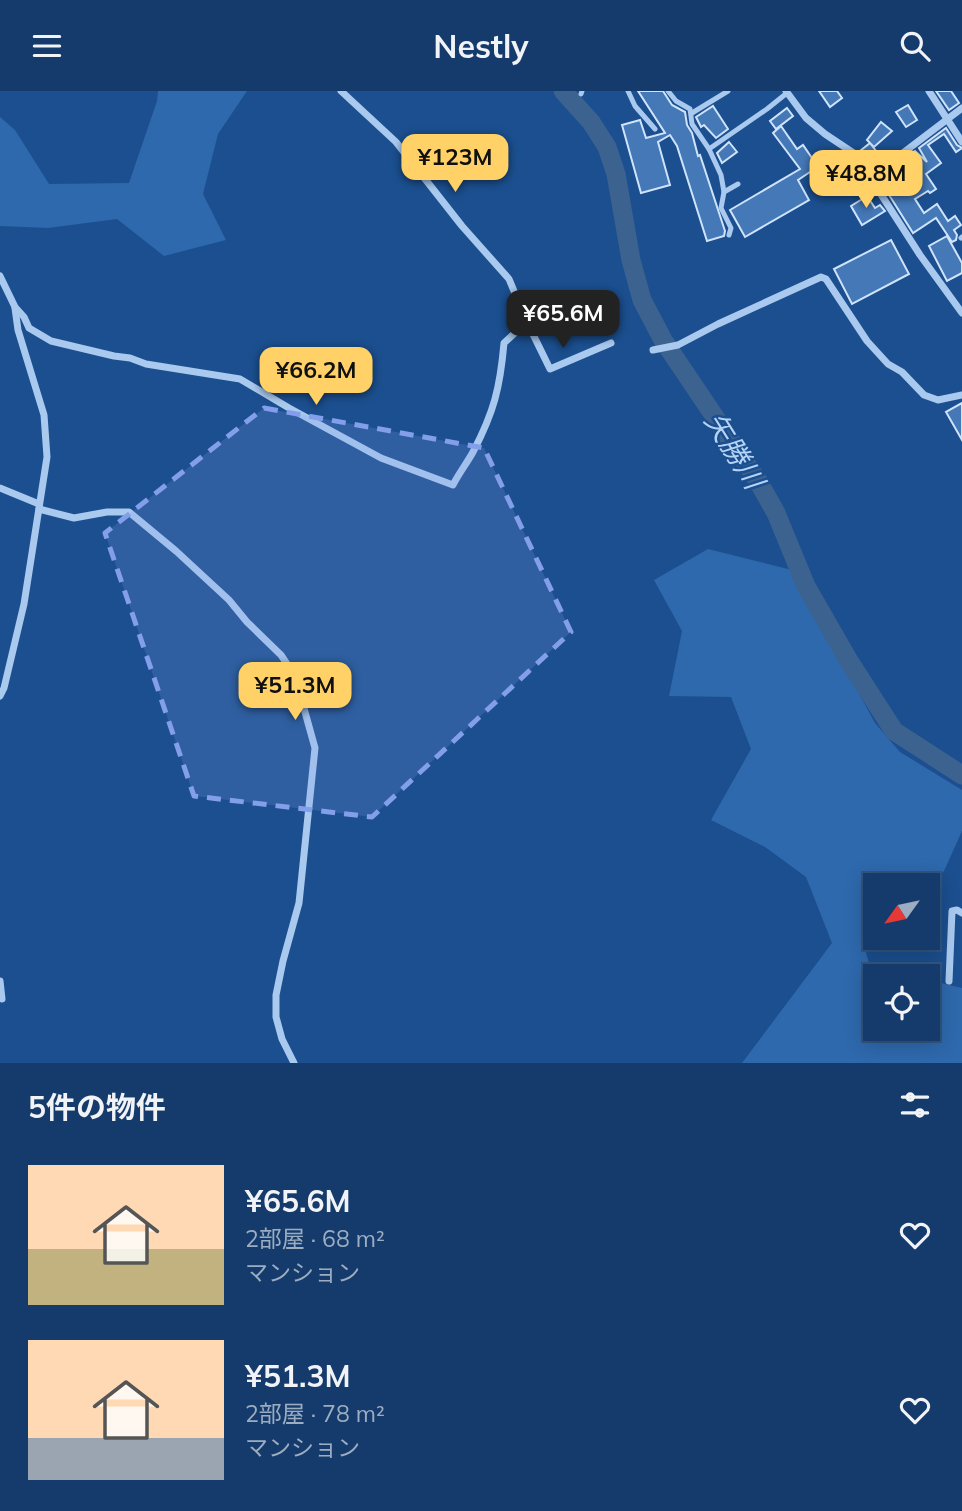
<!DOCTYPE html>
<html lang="ja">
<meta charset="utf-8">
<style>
:root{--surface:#143b6b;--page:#214673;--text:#f1f3f6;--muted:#9dadc1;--line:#33557e;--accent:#ffd166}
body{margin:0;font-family:Mulish,"Noto Sans JP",sans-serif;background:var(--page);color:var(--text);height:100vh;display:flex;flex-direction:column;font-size:26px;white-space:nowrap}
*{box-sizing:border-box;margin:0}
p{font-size:23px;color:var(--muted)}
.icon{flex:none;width:38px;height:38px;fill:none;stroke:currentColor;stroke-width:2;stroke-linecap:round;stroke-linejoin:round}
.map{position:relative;height:972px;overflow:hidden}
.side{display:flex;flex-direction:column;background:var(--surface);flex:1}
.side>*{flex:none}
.needle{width:46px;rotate:237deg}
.controls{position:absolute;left:863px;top:782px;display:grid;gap:14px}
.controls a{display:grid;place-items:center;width:77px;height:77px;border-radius:0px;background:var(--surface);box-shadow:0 4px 18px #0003,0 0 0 2px var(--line);font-size:35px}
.price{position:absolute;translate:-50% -60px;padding:0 16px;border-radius:14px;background:var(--accent);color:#111;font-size:23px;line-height:46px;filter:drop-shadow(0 2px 4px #0008)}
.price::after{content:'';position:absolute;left:50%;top:42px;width:21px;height:16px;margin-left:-10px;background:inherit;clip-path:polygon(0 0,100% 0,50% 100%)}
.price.selected{background:#222;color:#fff}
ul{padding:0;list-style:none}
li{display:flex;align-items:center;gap:21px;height:175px;padding:0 28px}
li span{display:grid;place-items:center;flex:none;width:196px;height:140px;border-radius:0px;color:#555}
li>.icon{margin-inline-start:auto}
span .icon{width:84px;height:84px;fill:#fffc;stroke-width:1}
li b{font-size:30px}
h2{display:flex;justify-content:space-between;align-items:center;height:84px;padding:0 28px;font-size:30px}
header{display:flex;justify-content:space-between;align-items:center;height:91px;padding:0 28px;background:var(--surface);font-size:32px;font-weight:700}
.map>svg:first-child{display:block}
.green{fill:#2e69ad}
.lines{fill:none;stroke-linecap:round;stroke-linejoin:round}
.river{stroke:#3c6290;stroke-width:19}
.building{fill:#4478b7;stroke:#cfe3fa;stroke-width:2}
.lane{stroke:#a9c9ee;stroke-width:5}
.street{stroke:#a9c9ee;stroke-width:7}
.marked{fill:#839eea;fill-opacity:0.2;stroke:#839eea;stroke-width:5;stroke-dasharray:14 9;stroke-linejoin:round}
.labels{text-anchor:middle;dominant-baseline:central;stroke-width:5;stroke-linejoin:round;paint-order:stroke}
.water-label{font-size:28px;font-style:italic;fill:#b5d3f5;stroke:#1b4f8f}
</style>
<header><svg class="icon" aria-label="menu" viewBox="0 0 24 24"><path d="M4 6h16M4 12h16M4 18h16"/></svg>Nestly<svg class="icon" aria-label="search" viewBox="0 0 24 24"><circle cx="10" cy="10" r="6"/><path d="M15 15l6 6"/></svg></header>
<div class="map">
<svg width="962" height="972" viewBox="0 0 962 972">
<rect width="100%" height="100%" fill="#1b4f8f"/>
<g class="green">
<polygon points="158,0 247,0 218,43 203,103 226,149 164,165 117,128 48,137 0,135 0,26 15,39 49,93 129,92 157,10"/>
<polygon points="708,458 792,479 875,632 900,661 962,699 962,740 944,780 928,796 875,794 876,847 865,858 870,876 911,885 875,886 875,938 928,938 928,889 962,897 962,972 742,972 832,852 806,786 765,756 711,729 751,658 731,606 669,605 682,540 654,489"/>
</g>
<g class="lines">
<polyline class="river" points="563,0 591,31 607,56 616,83 631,169 642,209 663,249 758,390 776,422 806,495 849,570 894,640 962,684"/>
</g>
<g class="building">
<polygon points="638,0 663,0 672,14 685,21 687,34 692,42 698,65 700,64 725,140 724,145 707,150 677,55 670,44 658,51 670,94 641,102 622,34 640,29 646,47 665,42"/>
<polygon points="819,0 837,0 842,7 830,16"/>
<polygon points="936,0 951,0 959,12 949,19"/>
<polygon points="908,14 917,29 906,36 896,21"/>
<polygon points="713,15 728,38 716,47 704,34 701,36 696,26"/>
<polygon points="787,17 793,25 776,38 770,30"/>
<polygon points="881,31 892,40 874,56 870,52 883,69 872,78 860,60 870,52 867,49"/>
<polygon points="781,35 797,58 803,54 814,70 818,68 822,73 798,89 809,109 745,146 730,119 800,78 773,42"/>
<polygon points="946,37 957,54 962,57 956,61 944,43 928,54 941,72 926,83 936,98 930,102 928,100 915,108 924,122 937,113 948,130 955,125 961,134 954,139 957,144 956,149 952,151 936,127 913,142 879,88 891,79 890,82 899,97 917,85 905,68 915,60 927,71 919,57"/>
<polygon points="729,51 737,61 722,72 717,62"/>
<polygon points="842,67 850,80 856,76 862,85 855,89 857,92 848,98 831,73"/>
<polygon points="867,105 875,117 880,114 885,120 862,134 851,115"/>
<polygon points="947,145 962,172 962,182 947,190 929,155"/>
<polygon points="891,149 909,183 852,213 834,178"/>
<polygon points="962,312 962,349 946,321"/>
</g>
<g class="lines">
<g class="lane">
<polyline points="628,0 635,15 655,38"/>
<polyline points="668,0 676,10 690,18 692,33 709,58"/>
<polyline points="581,3 582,0"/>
<polyline points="692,22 728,0"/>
<polyline points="724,101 721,84 709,58 767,18 787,2"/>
<polyline points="729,144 731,137 721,117 724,101 738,93"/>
<polyline points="961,147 962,146"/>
</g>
<g class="street">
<polyline points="341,0 396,51 462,135 509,188 527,231 550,278 611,252"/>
<polyline points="786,0 806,27 825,43 855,63 920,164 962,222"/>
<polyline points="929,0 962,51"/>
<polyline points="870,87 962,17"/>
<path d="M0,185L15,216L24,226L29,237L51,250L114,265L130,267L146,273L240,288L289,317L381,367L453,394C459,382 467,372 473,361C494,321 500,297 504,252L527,231"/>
<polyline points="653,259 678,254 718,233 821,186 826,188 867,250 888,273 902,281 924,304 938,309 962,304"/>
<polyline points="0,397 39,413"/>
<polyline points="39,418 74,427 107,421 129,421 176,460 229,509 247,531 281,564 295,585 315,657 299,812 283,870 276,904 276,926 282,948 294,972"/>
<polyline points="0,605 4,597 24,513 47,366 44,324 18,239 15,217"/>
<polyline points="0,890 2,908"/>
<polyline points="949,890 952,820 957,819 962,822"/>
</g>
</g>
<path class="marked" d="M264,317L484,357L571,541L372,726L194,705L105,442Z"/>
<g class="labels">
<g class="water-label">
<text transform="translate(735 359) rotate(58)">矢勝川</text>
</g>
</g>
</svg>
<div class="controls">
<a><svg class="needle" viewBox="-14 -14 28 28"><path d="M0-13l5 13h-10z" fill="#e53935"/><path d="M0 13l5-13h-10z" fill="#9dadc1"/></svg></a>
<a><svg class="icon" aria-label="locate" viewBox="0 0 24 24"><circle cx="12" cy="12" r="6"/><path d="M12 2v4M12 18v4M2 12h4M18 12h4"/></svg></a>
</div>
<b class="price" style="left:455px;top:103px">¥123M</b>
<b class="price" style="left:866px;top:119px">¥48.8M</b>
<b class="price selected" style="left:563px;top:259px">¥65.6M</b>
<b class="price" style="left:316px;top:316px">¥66.2M</b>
<b class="price" style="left:295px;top:631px">¥51.3M</b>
</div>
<section class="side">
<h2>5件の物件<svg class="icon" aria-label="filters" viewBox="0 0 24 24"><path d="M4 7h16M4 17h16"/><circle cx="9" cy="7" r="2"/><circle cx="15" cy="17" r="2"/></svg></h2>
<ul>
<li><span style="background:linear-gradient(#ffd9b3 60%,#c2b280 0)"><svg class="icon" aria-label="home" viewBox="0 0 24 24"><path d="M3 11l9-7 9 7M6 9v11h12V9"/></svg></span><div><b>¥65.6M</b><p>2部屋 · 68 m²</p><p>マンション</p></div><svg class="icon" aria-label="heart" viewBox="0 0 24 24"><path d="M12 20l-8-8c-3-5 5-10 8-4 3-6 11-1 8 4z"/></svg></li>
<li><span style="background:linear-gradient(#ffd9b3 70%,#9aa5b1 0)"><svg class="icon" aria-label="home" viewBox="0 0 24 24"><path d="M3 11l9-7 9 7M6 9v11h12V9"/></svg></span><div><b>¥51.3M</b><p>2部屋 · 78 m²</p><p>マンション</p></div><svg class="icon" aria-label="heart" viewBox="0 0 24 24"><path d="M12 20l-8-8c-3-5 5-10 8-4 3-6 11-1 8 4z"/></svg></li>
</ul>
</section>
